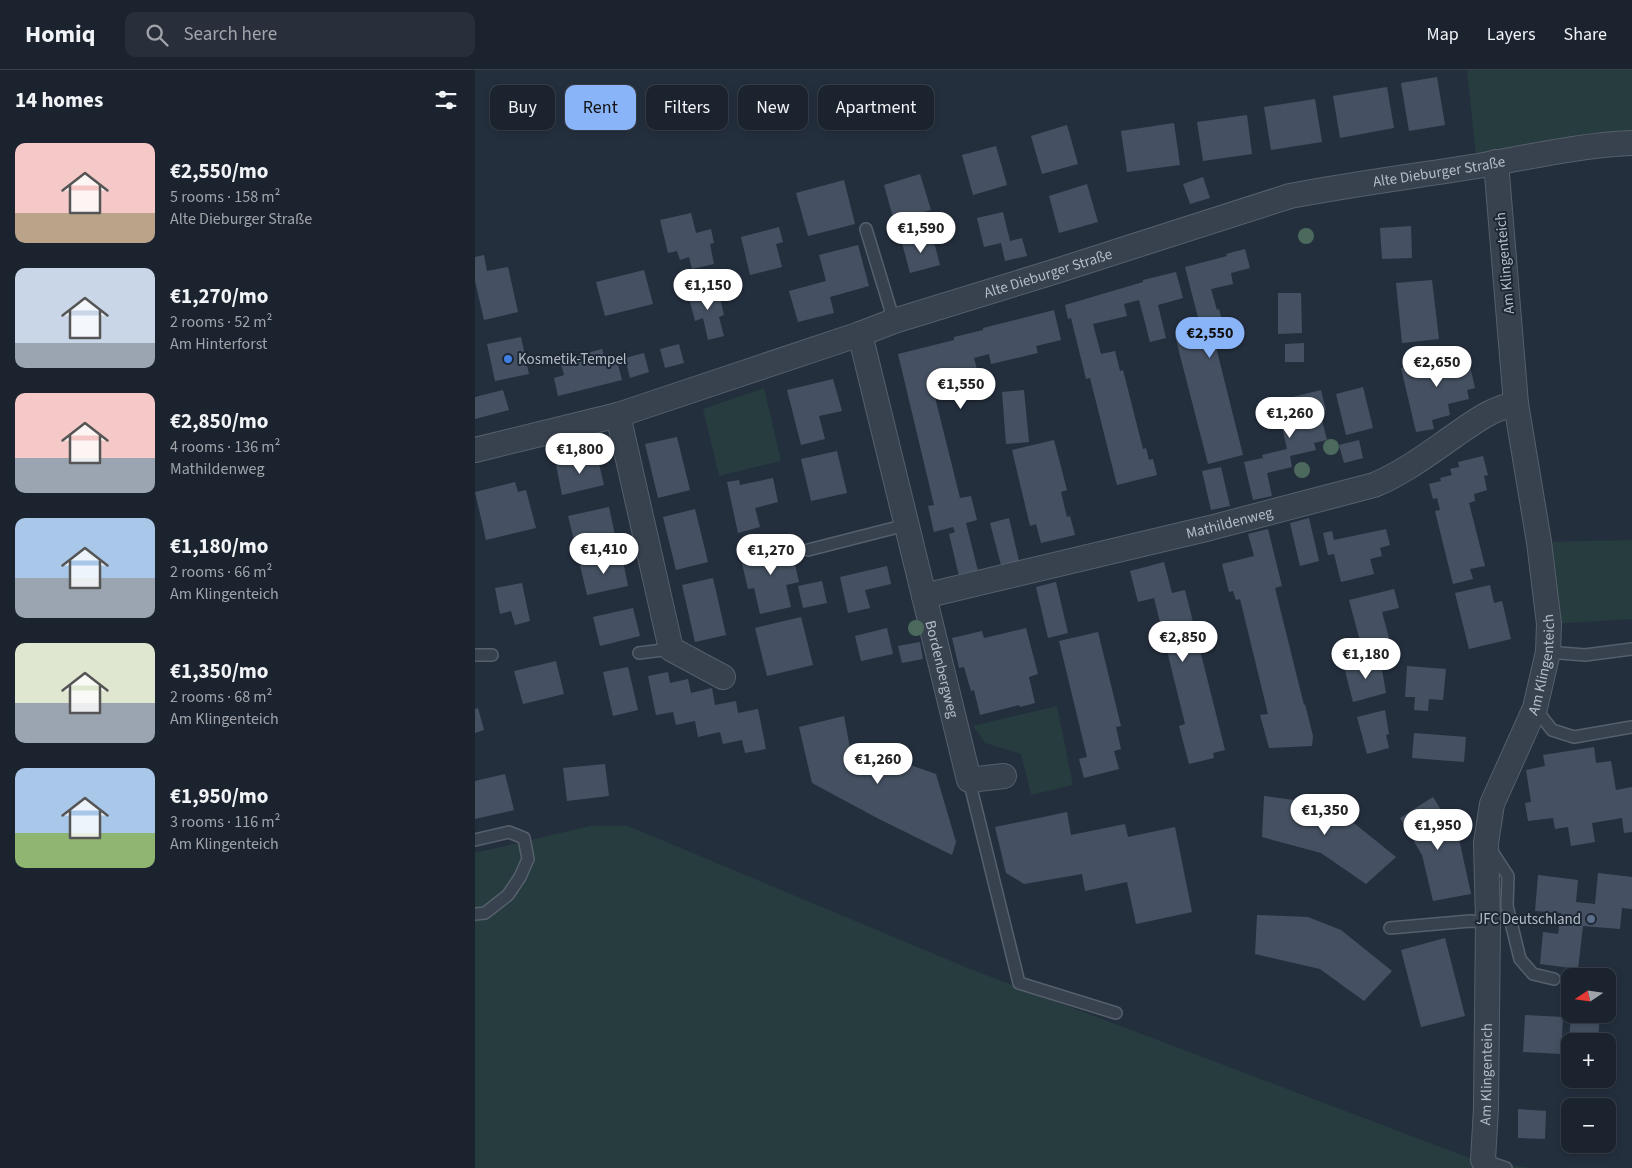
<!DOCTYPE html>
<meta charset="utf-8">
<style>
:root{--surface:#1b232e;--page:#282f3a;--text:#f1f3f6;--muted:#a0a4aa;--line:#39404a;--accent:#8ab4f8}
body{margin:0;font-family:"Source Sans 3",sans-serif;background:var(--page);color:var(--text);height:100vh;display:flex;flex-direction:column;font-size:19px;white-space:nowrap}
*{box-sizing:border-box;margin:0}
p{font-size:16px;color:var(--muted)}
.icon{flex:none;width:28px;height:28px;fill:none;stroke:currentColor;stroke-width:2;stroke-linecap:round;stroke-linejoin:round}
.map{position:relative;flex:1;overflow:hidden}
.panel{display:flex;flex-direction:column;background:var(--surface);width:475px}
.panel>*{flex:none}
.top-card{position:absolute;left:15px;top:15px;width:475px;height:45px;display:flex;gap:10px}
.needle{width:32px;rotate:257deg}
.fabs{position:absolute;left:1086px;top:898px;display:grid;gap:10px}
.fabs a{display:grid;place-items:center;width:55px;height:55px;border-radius:10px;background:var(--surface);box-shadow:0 2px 8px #0003,0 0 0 1px var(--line);font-size:25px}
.price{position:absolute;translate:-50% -42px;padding:0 11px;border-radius:18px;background:#fff;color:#222;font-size:16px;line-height:32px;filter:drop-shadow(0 1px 2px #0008)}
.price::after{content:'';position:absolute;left:50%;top:30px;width:15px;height:11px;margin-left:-8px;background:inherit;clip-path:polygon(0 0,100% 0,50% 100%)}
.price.on{background:var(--accent);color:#111}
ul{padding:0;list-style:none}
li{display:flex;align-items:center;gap:15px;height:125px;padding:0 15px}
li span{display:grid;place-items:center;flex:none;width:140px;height:100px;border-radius:10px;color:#555}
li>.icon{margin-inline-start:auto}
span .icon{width:60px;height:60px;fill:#fffc;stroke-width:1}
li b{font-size:21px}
h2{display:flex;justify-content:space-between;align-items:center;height:60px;padding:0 15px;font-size:21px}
.tag{padding:0 18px;border-radius:10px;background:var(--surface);box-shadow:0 2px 8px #0003,0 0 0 1px var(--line);font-size:18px;line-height:45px}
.tag.on{background:var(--accent);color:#111}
header{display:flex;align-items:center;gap:30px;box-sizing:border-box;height:70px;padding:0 25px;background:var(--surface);border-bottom:1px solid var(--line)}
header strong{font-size:24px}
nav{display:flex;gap:28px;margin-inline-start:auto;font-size:18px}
.search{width:350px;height:45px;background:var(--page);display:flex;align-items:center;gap:12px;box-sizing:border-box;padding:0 18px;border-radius:10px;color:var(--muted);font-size:19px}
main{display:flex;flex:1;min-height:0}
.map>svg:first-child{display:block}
.green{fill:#263c3f}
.building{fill:#455162}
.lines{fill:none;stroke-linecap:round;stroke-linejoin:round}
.service-casing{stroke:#565f6c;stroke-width:14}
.minor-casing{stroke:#565f6c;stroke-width:26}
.service{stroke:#38414e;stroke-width:11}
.minor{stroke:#38414e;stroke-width:24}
.tree{fill:#4b6a5d}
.shop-dot{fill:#3f7fe0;stroke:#1d2633;stroke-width:2}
.service-dot{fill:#5c6f8a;stroke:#1d2633;stroke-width:2}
.labels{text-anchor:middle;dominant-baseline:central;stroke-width:4;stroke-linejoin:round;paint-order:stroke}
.street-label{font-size:15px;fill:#b4bcc9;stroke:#1d2633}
.poi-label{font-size:15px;fill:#b4bcc9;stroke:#1d2633;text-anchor:start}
</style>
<header>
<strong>Homiq</strong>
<div class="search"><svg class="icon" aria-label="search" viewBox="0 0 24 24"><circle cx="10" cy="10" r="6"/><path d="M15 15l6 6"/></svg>Search here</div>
<nav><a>Map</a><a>Layers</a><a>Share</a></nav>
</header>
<main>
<section class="panel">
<h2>14 homes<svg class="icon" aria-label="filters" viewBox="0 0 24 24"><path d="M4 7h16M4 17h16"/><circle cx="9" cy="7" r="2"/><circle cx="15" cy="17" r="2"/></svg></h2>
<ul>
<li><span style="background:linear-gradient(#f6c9c9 70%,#b9a48a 0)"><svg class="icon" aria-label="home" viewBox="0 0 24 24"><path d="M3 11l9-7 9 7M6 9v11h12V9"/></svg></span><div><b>€2,550/mo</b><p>5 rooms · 158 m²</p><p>Alte Dieburger Straße</p></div></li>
<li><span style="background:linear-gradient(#c9d6e8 75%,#9aa5b1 0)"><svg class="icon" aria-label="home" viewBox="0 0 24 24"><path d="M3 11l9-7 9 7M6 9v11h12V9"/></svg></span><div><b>€1,270/mo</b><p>2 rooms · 52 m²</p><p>Am Hinterforst</p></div></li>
<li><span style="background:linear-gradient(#f6c9c9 65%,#9aa5b1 0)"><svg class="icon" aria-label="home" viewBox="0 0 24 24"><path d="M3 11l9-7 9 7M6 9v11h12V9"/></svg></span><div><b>€2,850/mo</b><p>4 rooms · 136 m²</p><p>Mathildenweg</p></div></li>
<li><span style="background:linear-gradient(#a9c7e8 60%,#9aa5b1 0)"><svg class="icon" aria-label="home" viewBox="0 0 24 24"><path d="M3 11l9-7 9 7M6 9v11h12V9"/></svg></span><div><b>€1,180/mo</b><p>2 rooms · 66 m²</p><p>Am Klingenteich</p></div></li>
<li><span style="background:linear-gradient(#dfe7d0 60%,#9aa5b1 0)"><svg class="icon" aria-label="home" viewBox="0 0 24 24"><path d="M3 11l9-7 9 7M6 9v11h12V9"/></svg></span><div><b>€1,350/mo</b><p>2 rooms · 68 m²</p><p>Am Klingenteich</p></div></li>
<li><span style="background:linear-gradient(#a9c7e8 65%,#8fb573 0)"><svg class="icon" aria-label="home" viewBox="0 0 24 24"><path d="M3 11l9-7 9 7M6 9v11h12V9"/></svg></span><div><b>€1,950/mo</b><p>3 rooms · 116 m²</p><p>Am Klingenteich</p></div></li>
</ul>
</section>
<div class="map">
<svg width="1157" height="1098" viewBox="0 0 1157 1098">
<rect width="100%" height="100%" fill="#242f3e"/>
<g class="green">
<polygon points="992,0 1157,0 1157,73 1002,96"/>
<polygon points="289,318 306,391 244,406 228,339"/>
<polygon points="1157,470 1157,549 1074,554 1064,472"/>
<polygon points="582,636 598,715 556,725 546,684 510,673 498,656"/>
<polygon points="115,756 153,756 495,899 1005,1092 1009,1091 1055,1098 0,1098 0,783"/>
</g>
<g class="building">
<polygon points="962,7 970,55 934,61 926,13"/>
<polygon points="912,17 919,58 865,68 858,26"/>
<polygon points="840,29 847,72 796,80 789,37"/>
<polygon points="772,45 777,84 728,91 722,52"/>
<polygon points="699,53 705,95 652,102 646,61"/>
<polygon points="592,55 603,94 567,104 556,66"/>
<polygon points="521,76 532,115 498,125 487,85"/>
<polygon points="445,104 456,140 419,151 409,115"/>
<polygon points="728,107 735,128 715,134 708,114"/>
<polygon points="369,110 380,154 333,166 321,123"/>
<polygon points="612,114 623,152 584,163 574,126"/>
<polygon points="528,142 535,171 547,168 552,186 530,191 526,173 509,177 502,148"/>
<polygon points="216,143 221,163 236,159 239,173 235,174 239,194 217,199 214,187 205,190 202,181 193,183 185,150"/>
<polygon points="936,156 937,188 907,189 905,158"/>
<polygon points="304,157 308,172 301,174 307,197 275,205 266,167"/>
<polygon points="457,164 465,195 435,203 427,173"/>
<polygon points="383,175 394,216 355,227 359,243 323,252 314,221 351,211 344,185"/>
<polygon points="770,179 775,198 756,203 758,214 736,219 742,240 744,239 748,254 736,257 768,385 733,394 700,266 726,259 710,197 752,186 751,184"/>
<polygon points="9,185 12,201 33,197 43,242 9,250 0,211 0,187"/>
<polygon points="169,200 178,234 130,246 121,212"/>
<polygon points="701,202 708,228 683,235 691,268 675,272 664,230 649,234 652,246 618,254 626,284 640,281 645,301 648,300 668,379 671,378 674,390 678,389 682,405 642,415 615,308 611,309 596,248 593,249 590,235 668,212 668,210"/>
<polygon points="957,210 964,269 927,273 921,213"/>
<polygon points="242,216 249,245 244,247 249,266 233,270 228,248 220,251 213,224"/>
<polygon points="803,223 826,223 827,263 803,264"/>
<polygon points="579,240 586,270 561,276 563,283 516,294 514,284 499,288 503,303 488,306 491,319 460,327 485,428 496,426 502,450 491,453 503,501 484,506 474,464 480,462 478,457 459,462 453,436 459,435 423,284 479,270 479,267 508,260 508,258"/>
<polygon points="46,267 54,304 20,311 12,274"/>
<polygon points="829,273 829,292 810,292 810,274"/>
<polygon points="204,274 209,293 190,298 185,279"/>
<polygon points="127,279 131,294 142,291 147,310 83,326 79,308 89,305 85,290"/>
<polygon points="169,283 174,302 155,308 150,288"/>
<polygon points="992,283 1000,318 992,320 994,329 973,334 975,345 957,350 959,359 941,362 926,298"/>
<polygon points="358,309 367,341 344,346 350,369 326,375 312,320"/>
<polygon points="888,317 898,358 871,365 861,324"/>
<polygon points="28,320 34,340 0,349 0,327"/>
<polygon points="549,320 554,372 531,374 527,322"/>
<polygon points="846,320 851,340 845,342 852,370 839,373 841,380 815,386 817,397 792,403 797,426 778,430 769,392 788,388 787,385 812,379 801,331"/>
<polygon points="202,367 215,420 183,428 170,374"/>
<polygon points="579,370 592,420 586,422 592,447 595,446 600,465 566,473 561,454 555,456 537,380"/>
<polygon points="884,370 888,388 869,393 864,375"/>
<polygon points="362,381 372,423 336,431 326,389"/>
<polygon points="122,385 129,415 87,425 81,395"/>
<polygon points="1008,386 1013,405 1009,406 1012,420 999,424 1000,431 994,433 1010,496 995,499 998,509 978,514 960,441 965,440 962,428 958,429 954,414 966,411 965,408 977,405 975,399 984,397 983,392"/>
<polygon points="746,397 755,436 736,440 727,401"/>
<polygon points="298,408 303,432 280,438 285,457 263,463 252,412 264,410 265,415"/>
<polygon points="40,412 43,422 51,420 61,458 11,470 0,422"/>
<polygon points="134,437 140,465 100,474 93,446"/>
<polygon points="220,439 233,492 201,500 188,447"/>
<polygon points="534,448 544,491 526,495 515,453"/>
<polygon points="834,448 844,491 825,496 815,453"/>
<polygon points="793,459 807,516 800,518 829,635 830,634 838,666 837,676 794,678 785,645 793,644 765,529 761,530 758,521 754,522 747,494 779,486 773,464"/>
<polygon points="911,459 915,475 905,478 907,486 895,489 899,504 866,512 859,484 853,485 848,463 857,461 859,470"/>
<polygon points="315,473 324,512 311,515 316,537 285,544 279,518 273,519 265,485"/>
<polygon points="147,486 153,516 112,525 105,495"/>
<polygon points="689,492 697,523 710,520 750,680 738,683 739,688 714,694 704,656 710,654 679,528 663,532 655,501"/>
<polygon points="412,496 416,514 390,520 395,538 373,543 365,507"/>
<polygon points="238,508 251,565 220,572 207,515"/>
<polygon points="347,511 352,533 328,538 323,516"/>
<polygon points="581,512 593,563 573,568 561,517"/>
<polygon points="47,513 55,551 40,555 36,541 25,544 20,518"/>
<polygon points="1015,515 1019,533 1027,531 1036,569 994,579 980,523"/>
<polygon points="919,519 924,538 907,542 914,568 886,575 874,530"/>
<polygon points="158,538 165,566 125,576 118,547"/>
<polygon points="326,547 338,595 292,606 280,558"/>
<polygon points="412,558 418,584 386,591 380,566"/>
<polygon points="551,558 563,604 554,607 560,633 545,637 544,635 505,645 499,620 496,621 489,597 484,598 477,568 507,561 509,568"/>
<polygon points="623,562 646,656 641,657 646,679 639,681 644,699 609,708 604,689 612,687 584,571"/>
<polygon points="445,572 448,589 427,593 423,576"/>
<polygon points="905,588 911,623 878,632 869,597"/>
<polygon points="81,591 89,624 48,634 39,601"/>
<polygon points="932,596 971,599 968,630 954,629 953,641 939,640 940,627 930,627"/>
<polygon points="153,597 163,640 138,646 128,602"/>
<polygon points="193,602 195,613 213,609 216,623 237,618 240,635 261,631 263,643 283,639 291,679 270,683 267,670 248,674 245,662 223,667 220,651 201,655 198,642 181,645 173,606"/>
<polygon points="3,638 9,660 0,663 0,639"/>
<polygon points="910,640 914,664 911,665 914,678 892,684 882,647"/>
<polygon points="369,646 376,683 412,701 418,689 461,704 481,772 477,785 404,749 337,713 324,657"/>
<polygon points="939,663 991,667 989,692 937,688"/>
<polygon points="1119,677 1121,693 1136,691 1141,720 1157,717 1157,762 1149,763 1147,748 1117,753 1120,772 1096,776 1093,757 1080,759 1078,748 1053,751 1050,733 1056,732 1051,700 1070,696 1068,685"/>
<polygon points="130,694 134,726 92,731 88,698"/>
<polygon points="30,704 39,740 0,749 0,711"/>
<polygon points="789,726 826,731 869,745 921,787 891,814 846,783 787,767"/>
<polygon points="958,727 984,769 996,824 958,831 947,785 925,748"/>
<polygon points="592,742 596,765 650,754 653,767 700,757 717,842 661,854 652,812 610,821 607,804 549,814 531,803 520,757"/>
<polygon points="1123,803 1157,807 1157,839 1147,838 1145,859 1108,856 1103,899 1065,894 1068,862 1083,864 1086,843 1060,841 1063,805 1103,810 1101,832 1120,834"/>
<polygon points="782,845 833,847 866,860 917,901 889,931 845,899 780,884"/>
<polygon points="970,868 990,946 946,957 926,880"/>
<polygon points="1096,944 1125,944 1123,971 1094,971"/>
<polygon points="1050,945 1088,947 1086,984 1048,982"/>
<polygon points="1043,1039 1071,1041 1070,1069 1043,1068"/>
</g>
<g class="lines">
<defs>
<g id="service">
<polyline points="391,159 419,251"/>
<polyline points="333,480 431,455"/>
<polyline points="1073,582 1110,585 1157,579"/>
<polyline points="164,583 196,579"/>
<polyline points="0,585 17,585"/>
<polyline points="1060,638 1077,660 1099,667 1157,657"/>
<polyline points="494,710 544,913 641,943"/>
<polyline points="0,770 34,762 49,768 53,789 45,807 33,825 10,843 0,844"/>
<polyline points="1016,780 1033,806 1032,836 1045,889 1058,904 1079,909"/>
<polyline points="915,858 995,851 1013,852"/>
<polyline points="1008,1090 1031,1098"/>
</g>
<g id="minor">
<path id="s1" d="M385,264L494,710L529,706"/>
<polyline points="143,345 196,579 248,607"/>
<path id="s2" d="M0,380L143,345L385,264L419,251L575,203L815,126C877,114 940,106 1003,96C1054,87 1105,75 1157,73"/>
<path id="s3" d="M449,526L735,458L899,415C928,403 953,384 979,366C999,352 1017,338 1041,334"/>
<path id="s4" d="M1008,1090L1011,1038L1013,852L1011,773L1017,734L1060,638L1073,582L1074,554L1064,472L1041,334L1021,92"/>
</g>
</defs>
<use href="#service" class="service-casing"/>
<use href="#minor" class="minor-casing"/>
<use href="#service" class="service"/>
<use href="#minor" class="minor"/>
</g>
<g class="tree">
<circle cx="831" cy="166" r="8"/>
<circle cx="856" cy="377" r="8"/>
<circle cx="827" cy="400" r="8"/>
<circle cx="441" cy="558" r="8"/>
</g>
<circle class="shop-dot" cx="33" cy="289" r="5"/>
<circle class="service-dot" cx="1116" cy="849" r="5"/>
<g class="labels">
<g class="street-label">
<text stroke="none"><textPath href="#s2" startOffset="1005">Alte Dieburger Straße</textPath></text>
<text transform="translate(1030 193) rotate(-95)">Am Klingenteich</text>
<text stroke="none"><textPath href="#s2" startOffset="600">Alte Dieburger Straße</textPath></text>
<text stroke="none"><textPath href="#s3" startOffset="314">Mathildenweg</textPath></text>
<text stroke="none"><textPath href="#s4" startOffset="506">Am Klingenteich</textPath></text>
<text stroke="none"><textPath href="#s1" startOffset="345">Bordenbergweg</textPath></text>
<text stroke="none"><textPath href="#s4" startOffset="86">Am Klingenteich</textPath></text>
</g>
<g class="poi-label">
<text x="43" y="289">Kosmetik-Tempel</text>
<text x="1106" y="849" text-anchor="end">JFC Deutschland</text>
</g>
</g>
</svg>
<div class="fabs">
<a><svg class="needle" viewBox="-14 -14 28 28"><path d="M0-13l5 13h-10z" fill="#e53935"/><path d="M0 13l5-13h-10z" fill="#a0a4aa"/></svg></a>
<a>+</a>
<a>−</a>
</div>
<b class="price" style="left:446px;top:184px">€1,590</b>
<b class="price" style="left:233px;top:241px">€1,150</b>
<b class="price on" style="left:735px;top:289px">€2,550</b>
<b class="price" style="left:962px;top:318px">€2,650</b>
<b class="price" style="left:486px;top:340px">€1,550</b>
<b class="price" style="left:815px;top:369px">€1,260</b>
<b class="price" style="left:105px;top:405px">€1,800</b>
<b class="price" style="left:129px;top:505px">€1,410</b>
<b class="price" style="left:296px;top:506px">€1,270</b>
<b class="price" style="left:708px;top:593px">€2,850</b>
<b class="price" style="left:891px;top:610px">€1,180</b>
<b class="price" style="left:403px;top:715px">€1,260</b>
<b class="price" style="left:850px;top:766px">€1,350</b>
<b class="price" style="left:963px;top:781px">€1,950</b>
<div class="top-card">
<a class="tag">Buy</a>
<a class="tag on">Rent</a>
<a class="tag">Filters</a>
<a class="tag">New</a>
<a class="tag">Apartment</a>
</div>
</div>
</main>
